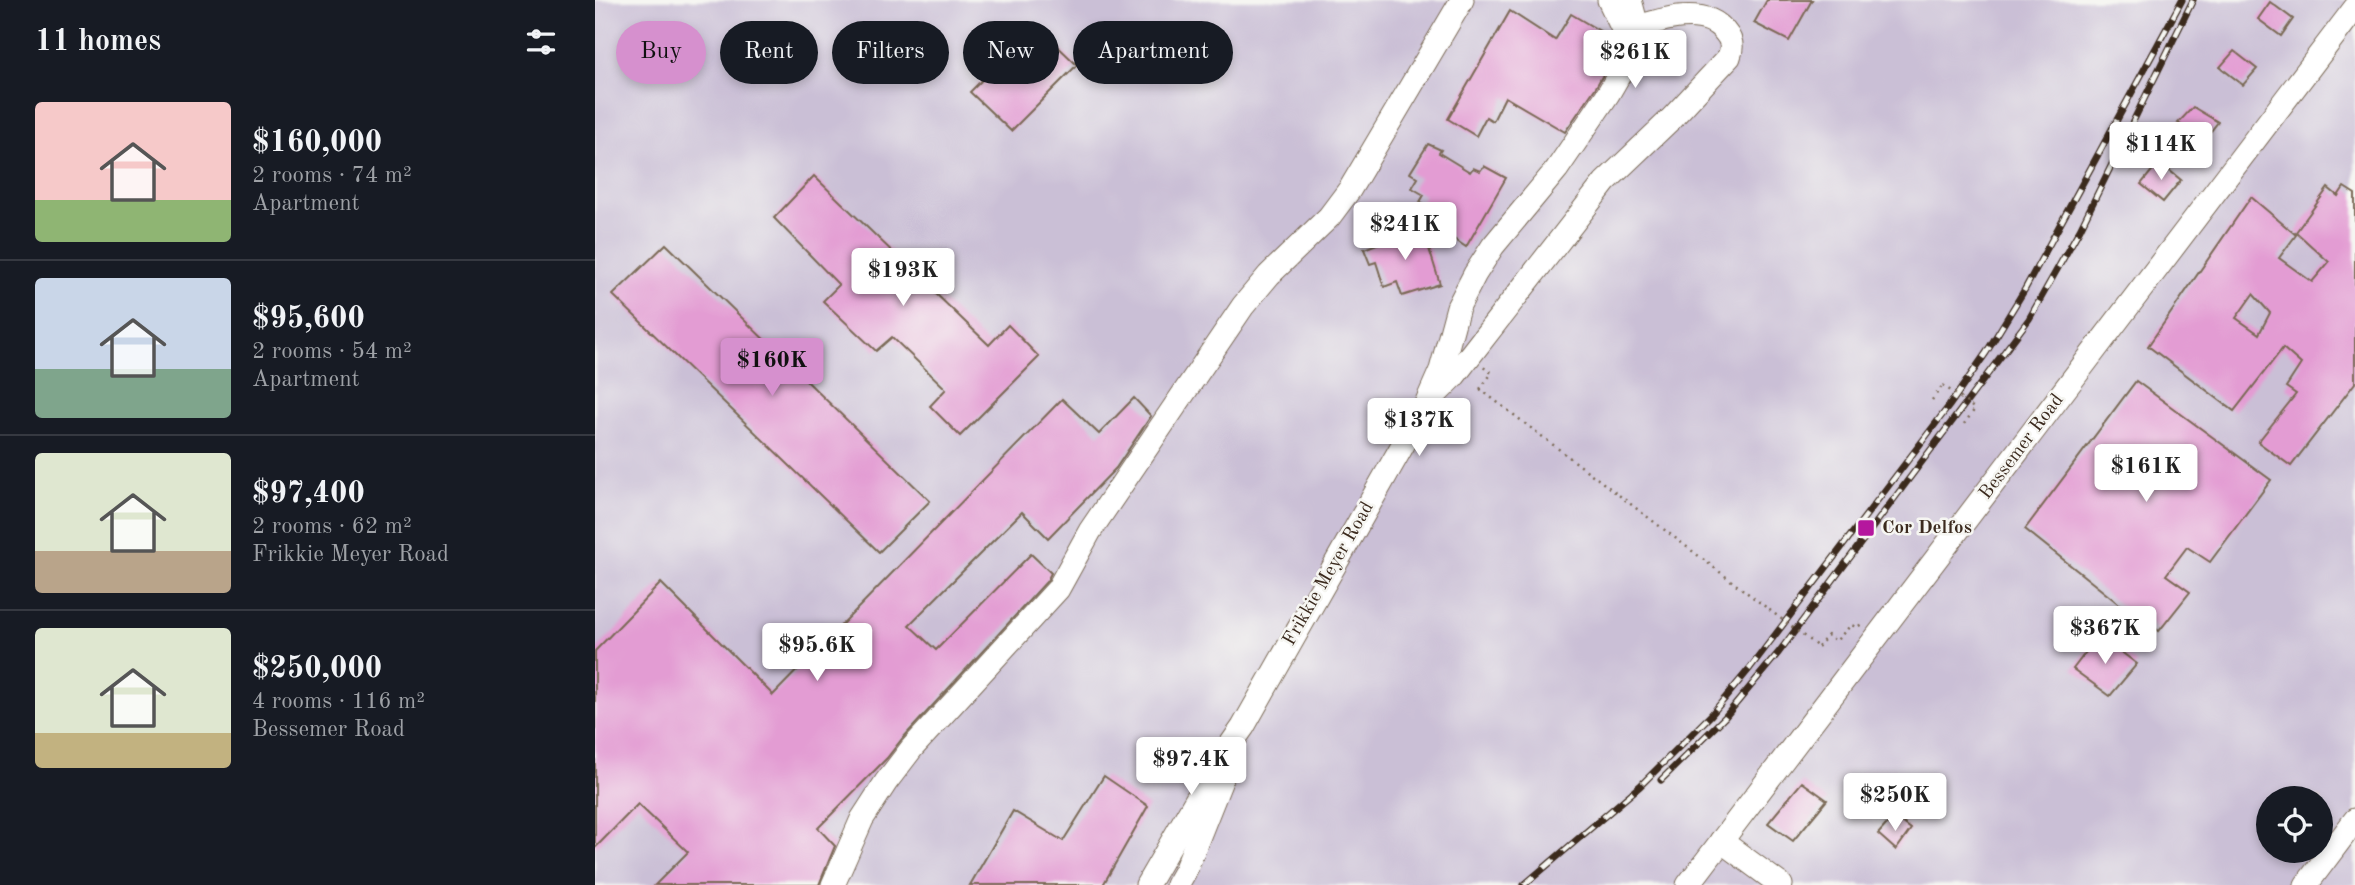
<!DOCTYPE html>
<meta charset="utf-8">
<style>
:root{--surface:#171b24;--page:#20242c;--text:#f1f3f6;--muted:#9ea1a6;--line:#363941;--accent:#d690ce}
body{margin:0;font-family:"Old Standard TT",serif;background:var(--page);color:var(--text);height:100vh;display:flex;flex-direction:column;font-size:26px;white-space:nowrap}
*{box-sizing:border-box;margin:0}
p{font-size:23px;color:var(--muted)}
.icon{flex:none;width:38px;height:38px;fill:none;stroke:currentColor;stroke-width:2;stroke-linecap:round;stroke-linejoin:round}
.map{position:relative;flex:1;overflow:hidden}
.details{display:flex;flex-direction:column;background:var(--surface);width:595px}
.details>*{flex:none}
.banner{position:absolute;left:21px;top:21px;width:665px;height:63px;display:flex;gap:14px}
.fabs{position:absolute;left:1661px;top:786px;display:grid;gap:14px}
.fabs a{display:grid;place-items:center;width:77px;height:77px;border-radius:50%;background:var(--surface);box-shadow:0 4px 10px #0003;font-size:35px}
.price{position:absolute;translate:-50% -60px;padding:0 16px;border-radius:7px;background:#fff;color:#222;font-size:23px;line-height:46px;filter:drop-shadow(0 2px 4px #0008)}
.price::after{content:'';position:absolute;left:50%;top:42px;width:21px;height:16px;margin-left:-10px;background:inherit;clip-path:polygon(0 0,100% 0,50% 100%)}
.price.on{background:var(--accent);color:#111}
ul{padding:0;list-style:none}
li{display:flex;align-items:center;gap:21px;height:175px;padding:0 35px}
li+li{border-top:2px solid var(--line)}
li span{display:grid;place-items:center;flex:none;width:196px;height:140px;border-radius:7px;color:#555}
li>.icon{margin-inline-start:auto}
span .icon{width:84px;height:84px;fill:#fffc;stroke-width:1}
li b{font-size:30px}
h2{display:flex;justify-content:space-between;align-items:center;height:84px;padding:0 35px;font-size:30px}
.tag{padding:0 24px;border-radius:32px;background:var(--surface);box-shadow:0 4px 10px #0003;font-size:24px;line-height:63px}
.tag.on{background:var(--accent);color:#111}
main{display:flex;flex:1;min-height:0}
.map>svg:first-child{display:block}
.industrial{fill:#cabfd6;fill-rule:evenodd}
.building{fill:#e39cd3;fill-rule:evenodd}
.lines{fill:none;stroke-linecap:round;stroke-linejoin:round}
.minor-casing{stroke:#7a6955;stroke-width:25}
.path{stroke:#7a6955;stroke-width:2.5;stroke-dasharray:2 5;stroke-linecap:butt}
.minor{stroke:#fff;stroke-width:23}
.rail-casing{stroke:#3b2a1e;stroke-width:7}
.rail{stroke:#f6f6f2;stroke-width:4.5;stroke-dasharray:13;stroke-linecap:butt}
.path-bridge{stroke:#7a6955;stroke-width:2.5;stroke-dasharray:2 5;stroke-linecap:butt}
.poi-dot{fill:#b5179e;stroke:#f6f6f2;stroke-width:2.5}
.labels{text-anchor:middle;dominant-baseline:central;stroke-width:5;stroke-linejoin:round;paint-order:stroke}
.street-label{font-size:19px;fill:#3b2a1e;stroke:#f6f6f2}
.poi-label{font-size:19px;font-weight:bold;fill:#3b2a1e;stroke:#f6f6f2;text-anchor:start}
</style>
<main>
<section class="details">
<h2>11 homes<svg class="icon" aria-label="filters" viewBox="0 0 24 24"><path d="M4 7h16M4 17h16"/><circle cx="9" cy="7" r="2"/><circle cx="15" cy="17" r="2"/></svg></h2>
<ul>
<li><span style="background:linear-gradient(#f6c9c9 70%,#8fb573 0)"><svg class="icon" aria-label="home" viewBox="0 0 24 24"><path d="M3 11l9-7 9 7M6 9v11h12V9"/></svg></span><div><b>$160,000</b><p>2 rooms · 74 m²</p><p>Apartment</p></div></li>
<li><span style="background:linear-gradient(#c9d6e8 65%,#7fa58c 0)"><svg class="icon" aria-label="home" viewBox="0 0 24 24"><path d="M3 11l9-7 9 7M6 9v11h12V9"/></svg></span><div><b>$95,600</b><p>2 rooms · 54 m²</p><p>Apartment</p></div></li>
<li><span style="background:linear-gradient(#dfe7d0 70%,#b9a48a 0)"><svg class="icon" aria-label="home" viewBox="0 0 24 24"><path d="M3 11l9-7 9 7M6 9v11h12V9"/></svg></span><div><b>$97,400</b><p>2 rooms · 62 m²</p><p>Frikkie Meyer Road</p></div></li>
<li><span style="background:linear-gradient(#dfe7d0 75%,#c2b280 0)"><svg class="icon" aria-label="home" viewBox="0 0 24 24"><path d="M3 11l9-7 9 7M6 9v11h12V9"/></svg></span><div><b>$250,000</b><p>4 rooms · 116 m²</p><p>Bessemer Road</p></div></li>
</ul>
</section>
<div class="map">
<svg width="1760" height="885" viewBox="0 0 1760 885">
<rect width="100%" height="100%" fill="#f6f6f2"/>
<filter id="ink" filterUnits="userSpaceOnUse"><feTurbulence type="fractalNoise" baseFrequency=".0143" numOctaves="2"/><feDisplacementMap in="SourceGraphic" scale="14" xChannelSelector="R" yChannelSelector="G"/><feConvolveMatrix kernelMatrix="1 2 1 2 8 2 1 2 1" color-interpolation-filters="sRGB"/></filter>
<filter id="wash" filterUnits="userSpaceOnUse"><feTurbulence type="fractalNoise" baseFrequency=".00686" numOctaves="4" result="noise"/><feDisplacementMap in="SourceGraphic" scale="28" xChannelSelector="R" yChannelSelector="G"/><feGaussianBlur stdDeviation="1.57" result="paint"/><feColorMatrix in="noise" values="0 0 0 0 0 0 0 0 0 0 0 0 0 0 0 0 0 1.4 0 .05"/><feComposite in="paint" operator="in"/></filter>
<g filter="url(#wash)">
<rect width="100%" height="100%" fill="#edb"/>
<path class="industrial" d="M0,0H1760V885H0ZM1673,798H1726V850H1673Z"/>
<g id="blocks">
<g class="building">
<polygon points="1172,0 1217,0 1194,41 1159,23"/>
<polygon points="1675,2 1698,19 1686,36 1663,19"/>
<polygon points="915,11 960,40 976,14 1015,37 1021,47 1021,52 1001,87 970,132 910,97 898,121 891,117 881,136 853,119"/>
<polygon points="452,36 482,65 416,131 375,92 417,50 428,60"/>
<polygon points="1639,51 1662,69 1648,85 1625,67"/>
<polygon points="1598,107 1623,122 1609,140 1583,123"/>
<polygon points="833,144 846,150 844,153 875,172 878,168 885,171 889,166 911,178 871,247 850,233 856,221 825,202 829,195 817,188 823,178 815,173"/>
<polygon points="1564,162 1586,180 1568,202 1546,184"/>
<polygon points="219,176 394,345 413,325 444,357 365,436 335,406 351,389 297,337 281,351 228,301 244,285 179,218"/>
<path d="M1749,187L1760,194V383L1696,466L1663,442L1701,394L1691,387L1706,364L1688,348L1639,411L1553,346L1656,197L1701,235L1684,258L1717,282L1734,262L1701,232L1733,188L1743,196ZM1658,294L1675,313L1664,334L1641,318Z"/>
<polygon points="827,226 845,284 807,296 802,282 789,287 781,262 775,264 769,249"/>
<polygon points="71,244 335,501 284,552 18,295"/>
<polygon points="1541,381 1676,480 1615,562 1592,547 1571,575 1595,592 1564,631 1541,614 1539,616 1430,529"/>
<polygon points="539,398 556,416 521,468 453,538 427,512 314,625 341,650 436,554 456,573 452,581 307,739 292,758 223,828 240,846 224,885 60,885 93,852 43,804 0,848 0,651 66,583 178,695 467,399 504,434"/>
<polygon points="1504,635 1542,664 1515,696 1478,669"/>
<polygon points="509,776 553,806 508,885 375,885 418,811 468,841"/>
<polygon points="1207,782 1232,800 1198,841 1173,823"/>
<polygon points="1299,816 1316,829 1301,850 1283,834"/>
</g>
</g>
</g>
<g filter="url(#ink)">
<use href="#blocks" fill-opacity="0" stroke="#7a6955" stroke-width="2"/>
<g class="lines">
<defs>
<g id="minor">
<polyline points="1035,0 1046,41"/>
<path d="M841,394L859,376L1010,182L1077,118L1134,57C1138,47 1137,40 1130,32C1108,2 1056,23 1028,32"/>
<polyline points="1126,841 1186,885"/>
<polyline points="238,885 267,819 291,782 317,748 463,589 495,531 648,306 674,275 734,217 755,189 867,0"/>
<polyline points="552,885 622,764 648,727 831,404 846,370 863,307 880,274 898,246 962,169 1013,94 1035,56 1035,44 1014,0"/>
<polyline points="582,885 590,871 627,778"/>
<polyline points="1093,885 1760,8"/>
<polyline points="1711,885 1760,820"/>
</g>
</defs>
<use href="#minor" class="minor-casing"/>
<g class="path">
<polyline points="885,389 897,373 888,367"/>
<polyline points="1337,400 1348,385"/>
<polyline points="1369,424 1380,409"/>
<polyline points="1223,647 1233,635 1241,641 1256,625 1262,627 1267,624"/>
</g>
<use href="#minor" class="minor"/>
<defs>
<g id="rail">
<polyline points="1066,780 1130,717 1184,652 1434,319 1485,229 1598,0"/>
<polyline points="929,885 1045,786 1116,715 1155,668 1354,406 1391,353 1430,289 1587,0"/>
</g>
</defs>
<use href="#rail" class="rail-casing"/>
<use href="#rail" class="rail"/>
<g class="path-bridge">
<polyline points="1348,385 1380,409"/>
<polyline points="885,389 1223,647"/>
</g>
</g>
</g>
<rect class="poi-dot" x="1262" y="519" width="18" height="18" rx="3.5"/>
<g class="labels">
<g class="street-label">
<text transform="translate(1427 447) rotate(-53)">Bessemer Road</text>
<text transform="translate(734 574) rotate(-60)">Frikkie Meyer Road</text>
</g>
<g class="poi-label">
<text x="1287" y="528">Cor Delfos</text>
</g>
</g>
</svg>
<div class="fabs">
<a><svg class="icon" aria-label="locate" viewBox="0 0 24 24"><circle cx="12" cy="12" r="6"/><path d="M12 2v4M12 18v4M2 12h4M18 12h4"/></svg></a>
</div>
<b class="price" style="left:1040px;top:90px">$261K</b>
<b class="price" style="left:1566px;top:182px">$114K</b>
<b class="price" style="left:810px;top:262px">$241K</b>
<b class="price" style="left:308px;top:308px">$193K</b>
<b class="price on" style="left:177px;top:398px">$160K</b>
<b class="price" style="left:824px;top:458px">$137K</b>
<b class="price" style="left:1551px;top:504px">$161K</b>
<b class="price" style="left:1510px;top:666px">$367K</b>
<b class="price" style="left:222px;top:683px">$95.6K</b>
<b class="price" style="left:596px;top:797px">$97.4K</b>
<b class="price" style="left:1300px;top:833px">$250K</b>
<div class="banner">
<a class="tag on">Buy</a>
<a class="tag">Rent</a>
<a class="tag">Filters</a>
<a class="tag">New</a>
<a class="tag">Apartment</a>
</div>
</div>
</main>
